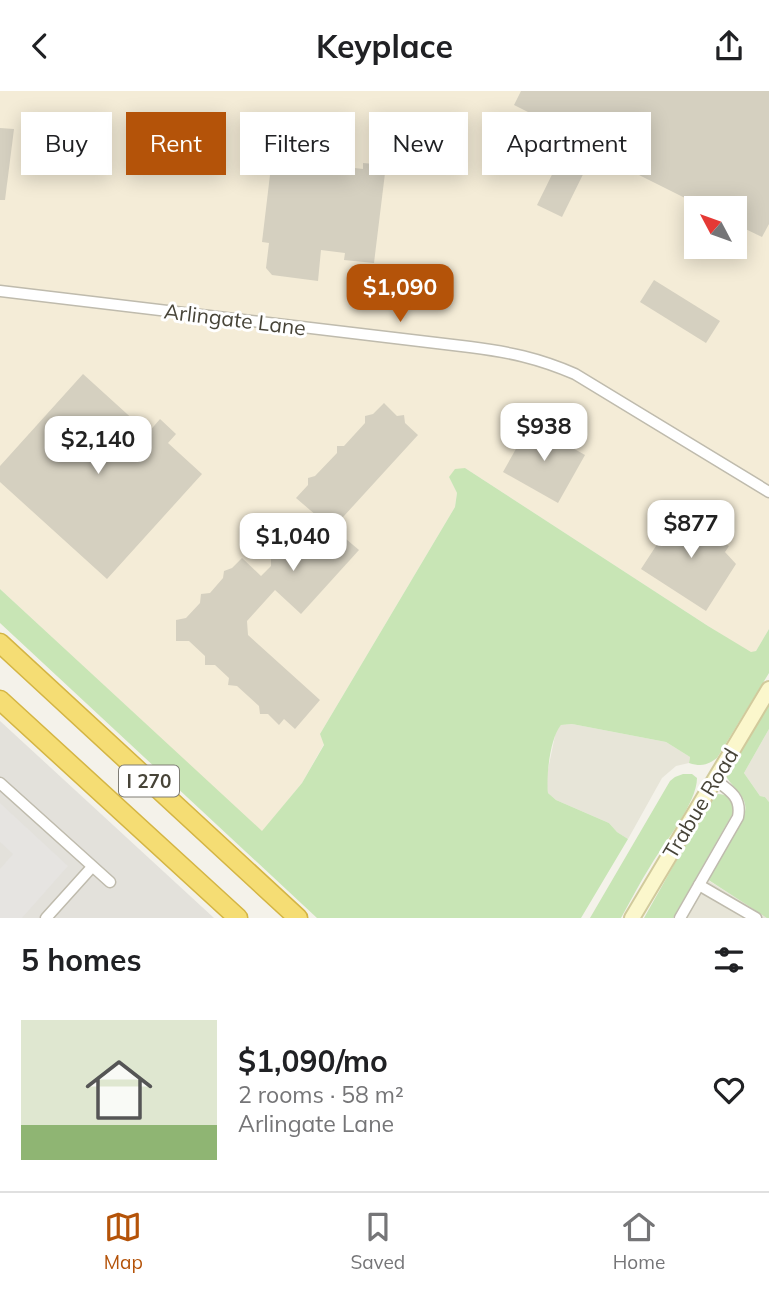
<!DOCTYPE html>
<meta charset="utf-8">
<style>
:root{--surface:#fff;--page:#f6f6f6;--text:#202124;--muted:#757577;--line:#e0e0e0;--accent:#b45309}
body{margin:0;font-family:Mulish,sans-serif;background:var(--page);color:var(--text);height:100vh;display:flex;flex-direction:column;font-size:26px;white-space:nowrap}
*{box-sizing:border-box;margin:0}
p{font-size:23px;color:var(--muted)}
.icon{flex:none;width:38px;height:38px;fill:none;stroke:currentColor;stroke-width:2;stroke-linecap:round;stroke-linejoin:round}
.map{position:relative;height:827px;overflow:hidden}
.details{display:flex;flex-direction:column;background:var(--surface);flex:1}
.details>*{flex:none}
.banner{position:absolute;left:21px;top:21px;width:728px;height:63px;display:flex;gap:14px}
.needle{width:46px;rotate:311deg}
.buttons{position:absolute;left:684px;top:105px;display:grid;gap:14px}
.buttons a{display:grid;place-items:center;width:63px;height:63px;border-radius:0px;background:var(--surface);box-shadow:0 4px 18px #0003;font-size:35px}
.price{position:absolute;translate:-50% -60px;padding:0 16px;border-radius:14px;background:#fff;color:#222;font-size:23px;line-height:46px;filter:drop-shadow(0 2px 4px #0008)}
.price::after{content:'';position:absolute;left:50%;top:42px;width:21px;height:16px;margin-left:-10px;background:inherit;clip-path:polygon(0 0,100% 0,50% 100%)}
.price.selected{background:var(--accent);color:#fff}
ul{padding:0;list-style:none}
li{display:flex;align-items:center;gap:21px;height:175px;padding:0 21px}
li+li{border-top:2px solid var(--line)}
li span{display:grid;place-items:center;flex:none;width:196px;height:140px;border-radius:0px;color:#555}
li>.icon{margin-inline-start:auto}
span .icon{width:84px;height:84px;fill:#fffc;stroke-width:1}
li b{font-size:30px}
h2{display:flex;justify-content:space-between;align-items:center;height:84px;padding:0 21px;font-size:30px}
.pill{padding:0 24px;border-radius:0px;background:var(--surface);box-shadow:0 4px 18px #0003;font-size:24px;line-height:63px}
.pill.selected{background:var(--accent);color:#fff}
header{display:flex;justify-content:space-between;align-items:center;height:91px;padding:0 21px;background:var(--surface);font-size:32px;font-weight:700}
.dock{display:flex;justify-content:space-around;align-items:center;height:98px;border-top:2px solid var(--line);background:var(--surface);font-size:19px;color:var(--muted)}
.dock a{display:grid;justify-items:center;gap:4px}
.dock .selected{color:var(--accent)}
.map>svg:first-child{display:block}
.residential{fill:#e7e5d8}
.commercial{fill:#f4ecd7;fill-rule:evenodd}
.industrial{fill:#e3e1db}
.green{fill:#c8e5b5}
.parking{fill:#e6e4e1}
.building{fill:#d5d0c0}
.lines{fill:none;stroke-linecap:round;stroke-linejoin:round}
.street-casing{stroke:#bfbbad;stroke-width:13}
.secondary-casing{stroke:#d1ca9c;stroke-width:18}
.highway-casing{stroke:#d4b544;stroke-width:21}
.street{stroke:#fff;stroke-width:10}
.secondary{stroke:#fbf7cc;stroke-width:14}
.highway{stroke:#f5dd74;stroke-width:18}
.labels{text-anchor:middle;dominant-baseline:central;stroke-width:6;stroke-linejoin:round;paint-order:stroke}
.shield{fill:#fff;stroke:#7e7c74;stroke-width:2}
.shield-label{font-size:19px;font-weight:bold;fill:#474438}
.street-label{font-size:21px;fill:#474438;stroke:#fff}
</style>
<header><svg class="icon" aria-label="back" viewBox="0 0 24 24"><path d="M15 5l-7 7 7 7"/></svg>Keyplace<svg class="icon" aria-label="share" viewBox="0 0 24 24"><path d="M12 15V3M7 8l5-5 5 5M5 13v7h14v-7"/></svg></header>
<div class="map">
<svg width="769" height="827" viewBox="0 0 769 827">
<rect width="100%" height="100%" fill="#f4f2ea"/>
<g class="residential">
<polygon points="572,633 666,651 690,666 689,672 676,675 662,687 628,748 617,741 609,732 556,709 548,702 546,688 556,640 561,634"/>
<polygon points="769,638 769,711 765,706 760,705 744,682"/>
<polygon points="698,783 767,826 767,827 673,827"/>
</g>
<path class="commercial" d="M0,0H769V538L756,560L751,562L708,535L465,377L449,386L457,402L455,416L320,643L324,653L302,692L262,741L0,498ZM696,117H735V156H696Z"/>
<polygon class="industrial" points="0,630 214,827 0,827"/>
<g class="green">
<path d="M465,377L708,535L751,561L756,560L769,538V582L717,667C707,674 702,676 689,672L690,666L666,651L572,633L561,634C550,647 546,685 548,702L556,709L609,732L617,741L628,748L581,827H317L0,532V498L262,740L302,692L324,654L320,643L455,416L457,402L449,386L455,378Z"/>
<path d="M769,613V638L744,682L760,705L765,706L769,711V827H767L707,788L745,721C748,705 733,698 726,685L728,678Z"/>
<path d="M683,683H692L697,687C697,712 664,752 651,774C640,791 631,809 621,827H590L670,690L675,686Z"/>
<path d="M718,703C726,703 730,707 734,713L733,722L673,827H644L711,708Z"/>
</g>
<polygon class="parking" points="0,712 68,775 22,827 0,827 0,778 13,763 0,751"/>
<g class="building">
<polygon points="521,0 769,0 769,133 762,146 735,133 735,117 705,117 627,78 632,72 597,55 562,126 537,114 572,43 514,14"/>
<polygon points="0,37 14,38 5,109 0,109"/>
<polygon points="272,67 363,78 363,72 386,74 374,172 344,169 345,162 321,159 318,190 272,184 266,177 269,152 262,151"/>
<polygon points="654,189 720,230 706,252 640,211"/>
<polygon points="83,283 148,342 160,328 176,343 168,352 202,383 107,488 0,391 0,375"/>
<polygon points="384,312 397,325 404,324 405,332 418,344 333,437 359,459 301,523 275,499 247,530 248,544 320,609 295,638 284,628 279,634 268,623 260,623 259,615 237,595 228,594 229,587 215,574 205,574 205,565 189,550 176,550 176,529 186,527 200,512 201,503 210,502 223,487 224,480 232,477 242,467 261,485 271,475 271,467 278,466 299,444 299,436 309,434 317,425 296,407 308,394 308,387 315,385 337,362 337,355 344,355 365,332 365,325 373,323"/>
<polygon points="530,333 585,364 558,412 503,381"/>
<polygon points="682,415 707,431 720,450 729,455 725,461 736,473 706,520 641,478"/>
</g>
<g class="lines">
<defs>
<g id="street">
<path d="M0,200L470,256C509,261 538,267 575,283L769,401"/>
<polyline points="0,692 110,791"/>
<polyline points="699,794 756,827"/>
<polyline points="46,827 92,776"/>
<path d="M680,827L738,726C742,706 729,699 714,688"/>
</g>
<polyline id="secondary" points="632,827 769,598"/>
<g id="highway">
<polyline points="0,552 298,827"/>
<polyline points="0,609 238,827"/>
</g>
</defs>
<use href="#street" class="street-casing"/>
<use href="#secondary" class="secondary-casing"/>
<use href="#highway" class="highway-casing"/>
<use href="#street" class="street"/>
<use href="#secondary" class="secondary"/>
<use href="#highway" class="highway"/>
</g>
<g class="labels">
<rect class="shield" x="119" y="674.5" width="60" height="31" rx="5"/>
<g class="shield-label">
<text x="149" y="690">I 270</text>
</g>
<g class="street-label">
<text transform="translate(235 228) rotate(7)">Arlingate Lane</text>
<text transform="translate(700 712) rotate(-59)">Trabue Road</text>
</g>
</g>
</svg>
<div class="buttons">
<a><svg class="needle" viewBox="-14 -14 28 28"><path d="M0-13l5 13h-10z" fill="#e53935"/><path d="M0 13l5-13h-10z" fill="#757577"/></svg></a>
</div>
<b class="price selected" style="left:400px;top:233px">$1,090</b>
<b class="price" style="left:544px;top:372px">$938</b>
<b class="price" style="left:98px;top:385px">$2,140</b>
<b class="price" style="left:691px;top:469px">$877</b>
<b class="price" style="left:293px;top:482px">$1,040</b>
<div class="banner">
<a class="pill">Buy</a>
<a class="pill selected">Rent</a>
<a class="pill">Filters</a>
<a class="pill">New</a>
<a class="pill">Apartment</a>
</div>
</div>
<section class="details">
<h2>5 homes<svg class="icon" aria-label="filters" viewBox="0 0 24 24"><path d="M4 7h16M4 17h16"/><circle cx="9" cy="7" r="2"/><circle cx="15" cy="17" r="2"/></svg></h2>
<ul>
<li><span style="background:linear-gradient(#dfe7d0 75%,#8fb573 0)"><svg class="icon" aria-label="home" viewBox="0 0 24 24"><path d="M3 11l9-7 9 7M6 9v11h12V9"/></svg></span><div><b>$1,090/mo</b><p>2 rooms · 58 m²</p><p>Arlingate Lane</p></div><svg class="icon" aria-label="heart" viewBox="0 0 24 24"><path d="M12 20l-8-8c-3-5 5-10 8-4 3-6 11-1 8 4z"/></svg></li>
</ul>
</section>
<nav class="dock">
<a class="selected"><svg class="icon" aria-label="map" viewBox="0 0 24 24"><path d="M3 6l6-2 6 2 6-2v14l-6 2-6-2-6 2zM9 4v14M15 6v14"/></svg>Map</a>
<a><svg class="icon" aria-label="saved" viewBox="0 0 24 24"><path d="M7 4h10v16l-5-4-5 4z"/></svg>Saved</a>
<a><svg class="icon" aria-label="home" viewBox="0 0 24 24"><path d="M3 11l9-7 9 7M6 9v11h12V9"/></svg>Home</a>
</nav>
